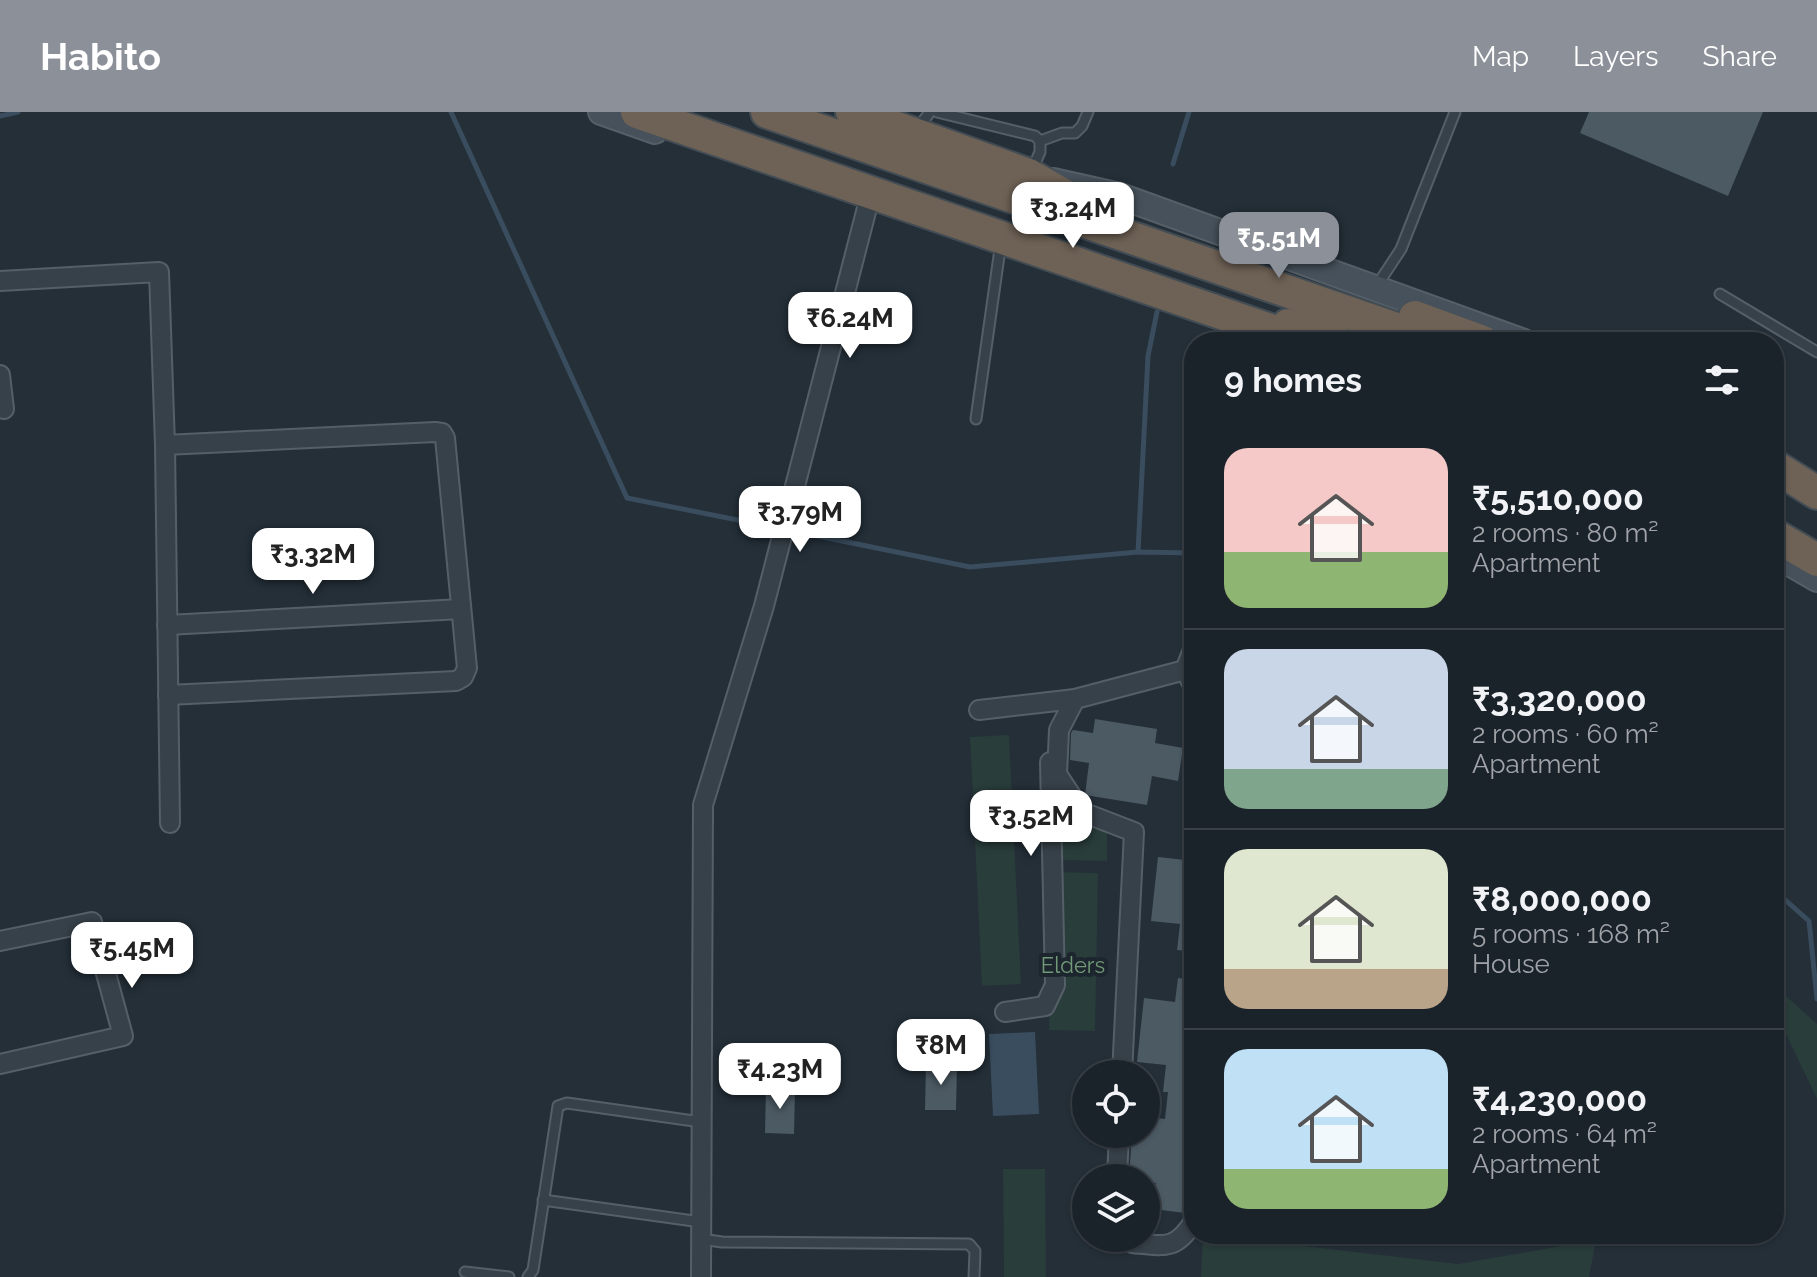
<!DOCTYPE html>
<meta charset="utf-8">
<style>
:root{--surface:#1b232a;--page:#242b32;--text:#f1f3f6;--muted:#a0a4a8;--line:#394047;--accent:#8c9099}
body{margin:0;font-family:Raleway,sans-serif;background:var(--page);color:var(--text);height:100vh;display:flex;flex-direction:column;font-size:30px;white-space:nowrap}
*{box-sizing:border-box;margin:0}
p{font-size:26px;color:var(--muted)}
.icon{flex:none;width:44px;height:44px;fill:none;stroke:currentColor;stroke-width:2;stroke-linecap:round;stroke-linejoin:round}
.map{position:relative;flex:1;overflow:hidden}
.sheet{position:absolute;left:1184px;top:220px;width:600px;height:912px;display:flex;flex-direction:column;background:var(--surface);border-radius:32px;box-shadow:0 2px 6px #0004,0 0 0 2px var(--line)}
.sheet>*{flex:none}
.fabs{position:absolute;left:1072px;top:948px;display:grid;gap:16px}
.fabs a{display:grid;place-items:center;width:88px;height:88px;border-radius:50%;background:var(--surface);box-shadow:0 2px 6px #0004,0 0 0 2px var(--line);font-size:40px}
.price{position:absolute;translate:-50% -68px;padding:0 18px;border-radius:16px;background:#fff;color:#222;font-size:26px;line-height:52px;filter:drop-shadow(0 2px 4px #0008)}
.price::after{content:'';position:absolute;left:50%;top:48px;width:24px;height:18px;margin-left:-12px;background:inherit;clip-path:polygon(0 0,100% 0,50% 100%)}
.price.selected{background:var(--accent);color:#fff}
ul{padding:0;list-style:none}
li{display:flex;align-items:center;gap:24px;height:200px;padding:0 40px}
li+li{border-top:2px solid var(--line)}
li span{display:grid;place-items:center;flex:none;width:224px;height:160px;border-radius:24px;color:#555}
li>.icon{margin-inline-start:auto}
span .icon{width:96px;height:96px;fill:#fffc;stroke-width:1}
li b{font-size:34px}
h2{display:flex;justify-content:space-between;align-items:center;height:96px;padding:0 40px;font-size:34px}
header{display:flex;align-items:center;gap:48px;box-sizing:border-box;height:112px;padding:0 40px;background:var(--accent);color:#fff}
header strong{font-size:38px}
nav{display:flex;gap:44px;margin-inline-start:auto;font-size:28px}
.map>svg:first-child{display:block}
.green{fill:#293d3b}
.water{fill:#394d5e}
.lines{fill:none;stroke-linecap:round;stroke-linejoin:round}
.stream{stroke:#394d5e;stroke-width:5}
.building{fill:#4c5a64}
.lane-casing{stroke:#555f67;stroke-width:13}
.street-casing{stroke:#555f67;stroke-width:22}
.secondary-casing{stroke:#555f67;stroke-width:28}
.highway-casing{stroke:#424c54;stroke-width:36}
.lane{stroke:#374149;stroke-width:9}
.street{stroke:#374149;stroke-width:18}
.secondary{stroke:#46515b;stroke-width:24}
.highway{stroke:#6e6155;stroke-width:32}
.labels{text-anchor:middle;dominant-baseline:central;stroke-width:8;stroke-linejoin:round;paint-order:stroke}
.park-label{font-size:22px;fill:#729977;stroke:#1d262e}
</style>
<header>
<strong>Habito</strong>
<nav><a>Map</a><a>Layers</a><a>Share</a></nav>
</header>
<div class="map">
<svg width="1817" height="1165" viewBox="0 0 1817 1165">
<rect width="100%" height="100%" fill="#242f38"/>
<g class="green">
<polygon points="1009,623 1021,872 982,874 970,625"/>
<polygon points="1059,716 1107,717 1107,749 1059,748"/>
<polygon points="1052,760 1098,761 1095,919 1049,918"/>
<polygon points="1774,873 1817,912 1817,987 1774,897"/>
<polygon points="1003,1057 1045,1057 1046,1165 1004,1165"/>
<polygon points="1203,1122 1458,1152 1596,1128 1589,1165 1201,1165"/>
</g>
<polygon class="water" points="1035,920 1039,1002 993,1004 989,922"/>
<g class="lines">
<g class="stream">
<polyline points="451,0 627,386 778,416"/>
<polyline points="0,4 18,0"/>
<polyline points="1173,52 1189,0"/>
<polyline points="788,418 970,455 1138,440 1194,441"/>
<polyline points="1138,440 1148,244 1157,200"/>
<polyline points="1774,778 1809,809 1817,887"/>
</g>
</g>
<g class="building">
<polygon points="1589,0 1763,0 1728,84 1580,21"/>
<polygon points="1095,607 1157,617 1155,631 1183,636 1178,669 1152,664 1147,693 1085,683 1089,651 1070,648 1071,621 1073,618 1093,621"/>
<polygon points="1158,745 1194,749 1194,840 1177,838 1180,812 1151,809"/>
<polygon points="1178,866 1194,868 1194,1073 1189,1072 1185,1101 1153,1097 1156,1071 1146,1070 1146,1066 1129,1066 1132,1022 1146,1022 1146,1005 1165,1007 1168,980 1163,980 1166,953 1137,950 1144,886 1175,890"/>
<polygon points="926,952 957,952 956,998 925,998"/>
<polygon points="766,976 795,977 794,1022 765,1021"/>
</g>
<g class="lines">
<defs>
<g id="lane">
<polyline points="937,0 1035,24 1040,29 1040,40 1031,60"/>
<polyline points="918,16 930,0"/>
<polyline points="1040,29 1062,21 1075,21 1082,14 1088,0"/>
<polyline points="1376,175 1401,137 1455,0"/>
<polyline points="1720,182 1817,240"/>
<polyline points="976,307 1000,137"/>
<polyline points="543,1088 701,1110"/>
<polyline points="701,1127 722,1130 969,1132 975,1139 974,1165"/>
<polyline points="465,1160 509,1165"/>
<polyline points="528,1165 533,1158 558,994 567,991 701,1010"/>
</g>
<g id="street">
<polyline points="0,169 159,160 165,333 435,320 442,321 445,326 467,556 463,565 456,569 168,583"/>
<polyline points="0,263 4,297"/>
<polyline points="165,333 170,711"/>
<polyline points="167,513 461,497"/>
<polyline points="1194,535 1185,558 1194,575"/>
<polyline points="1075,587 1059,618 1057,662 1082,700 1134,720 1122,962"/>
<polyline points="979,598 1075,587 1185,558"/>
<polyline points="0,829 92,810 123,924 0,952"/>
<polyline points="1005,900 1045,894 1055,873 1050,650"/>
<polyline points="1117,1066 1119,1022"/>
<path d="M1128,1126L1132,1131C1163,1134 1176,1139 1194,1109"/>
<polyline points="701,1165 703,693 764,494 868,92"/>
</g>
<g id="secondary">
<polyline points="601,0 655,19"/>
<polyline points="1053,69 1120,84 1524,230"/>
<polyline points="1774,442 1817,467"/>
</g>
<g id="highway">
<polyline points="637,0 1305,230"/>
<polyline points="767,0 1434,230"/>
<polyline points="852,0 1029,63 1076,90"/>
<polyline points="1415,205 1483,230"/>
<polyline points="1288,213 1338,230"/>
<polyline points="1774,354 1817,381"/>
<polyline points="1774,423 1817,448"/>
</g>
</defs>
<use href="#lane" class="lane-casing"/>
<use href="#street" class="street-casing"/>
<use href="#secondary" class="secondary-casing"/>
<use href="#highway" class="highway-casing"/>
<use href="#lane" class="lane"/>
<use href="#street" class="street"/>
<use href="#secondary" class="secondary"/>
<use href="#highway" class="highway"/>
</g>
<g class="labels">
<g class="park-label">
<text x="1073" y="853">Elders</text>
</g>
</g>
</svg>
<div class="fabs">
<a><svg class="icon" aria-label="locate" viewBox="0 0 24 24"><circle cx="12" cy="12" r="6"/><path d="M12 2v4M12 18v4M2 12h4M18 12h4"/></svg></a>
<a><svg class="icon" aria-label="layers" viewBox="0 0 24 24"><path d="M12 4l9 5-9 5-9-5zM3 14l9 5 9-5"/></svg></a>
</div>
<b class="price" style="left:1073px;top:138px">₹3.24M</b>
<b class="price selected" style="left:1279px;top:168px">₹5.51M</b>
<b class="price" style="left:850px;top:248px">₹6.24M</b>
<b class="price" style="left:800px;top:442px">₹3.79M</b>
<b class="price" style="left:313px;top:484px">₹3.32M</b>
<b class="price" style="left:1031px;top:746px">₹3.52M</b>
<b class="price" style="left:132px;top:878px">₹5.45M</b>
<b class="price" style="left:941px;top:975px">₹8M</b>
<b class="price" style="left:780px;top:999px">₹4.23M</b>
<section class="sheet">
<h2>9 homes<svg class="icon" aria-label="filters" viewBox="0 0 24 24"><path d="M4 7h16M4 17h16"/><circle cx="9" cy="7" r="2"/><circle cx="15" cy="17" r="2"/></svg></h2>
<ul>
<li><span style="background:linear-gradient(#f6c9c9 65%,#8fb573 0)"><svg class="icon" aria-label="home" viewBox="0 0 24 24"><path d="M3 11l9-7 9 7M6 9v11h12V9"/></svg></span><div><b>₹5,510,000</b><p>2 rooms · 80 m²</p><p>Apartment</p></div></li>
<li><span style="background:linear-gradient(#c9d6e8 75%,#7fa58c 0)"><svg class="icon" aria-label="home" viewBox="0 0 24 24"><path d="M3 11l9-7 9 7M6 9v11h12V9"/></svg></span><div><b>₹3,320,000</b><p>2 rooms · 60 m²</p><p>Apartment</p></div></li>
<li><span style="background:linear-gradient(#dfe7d0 75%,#b9a48a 0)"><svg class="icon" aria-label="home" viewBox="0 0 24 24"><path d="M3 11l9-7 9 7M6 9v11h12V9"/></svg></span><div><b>₹8,000,000</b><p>5 rooms · 168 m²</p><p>House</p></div></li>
<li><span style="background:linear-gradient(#bfe0f5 75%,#8fb573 0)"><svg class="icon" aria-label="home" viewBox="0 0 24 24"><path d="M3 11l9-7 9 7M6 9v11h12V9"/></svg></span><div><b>₹4,230,000</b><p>2 rooms · 64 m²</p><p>Apartment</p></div></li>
</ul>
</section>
</div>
